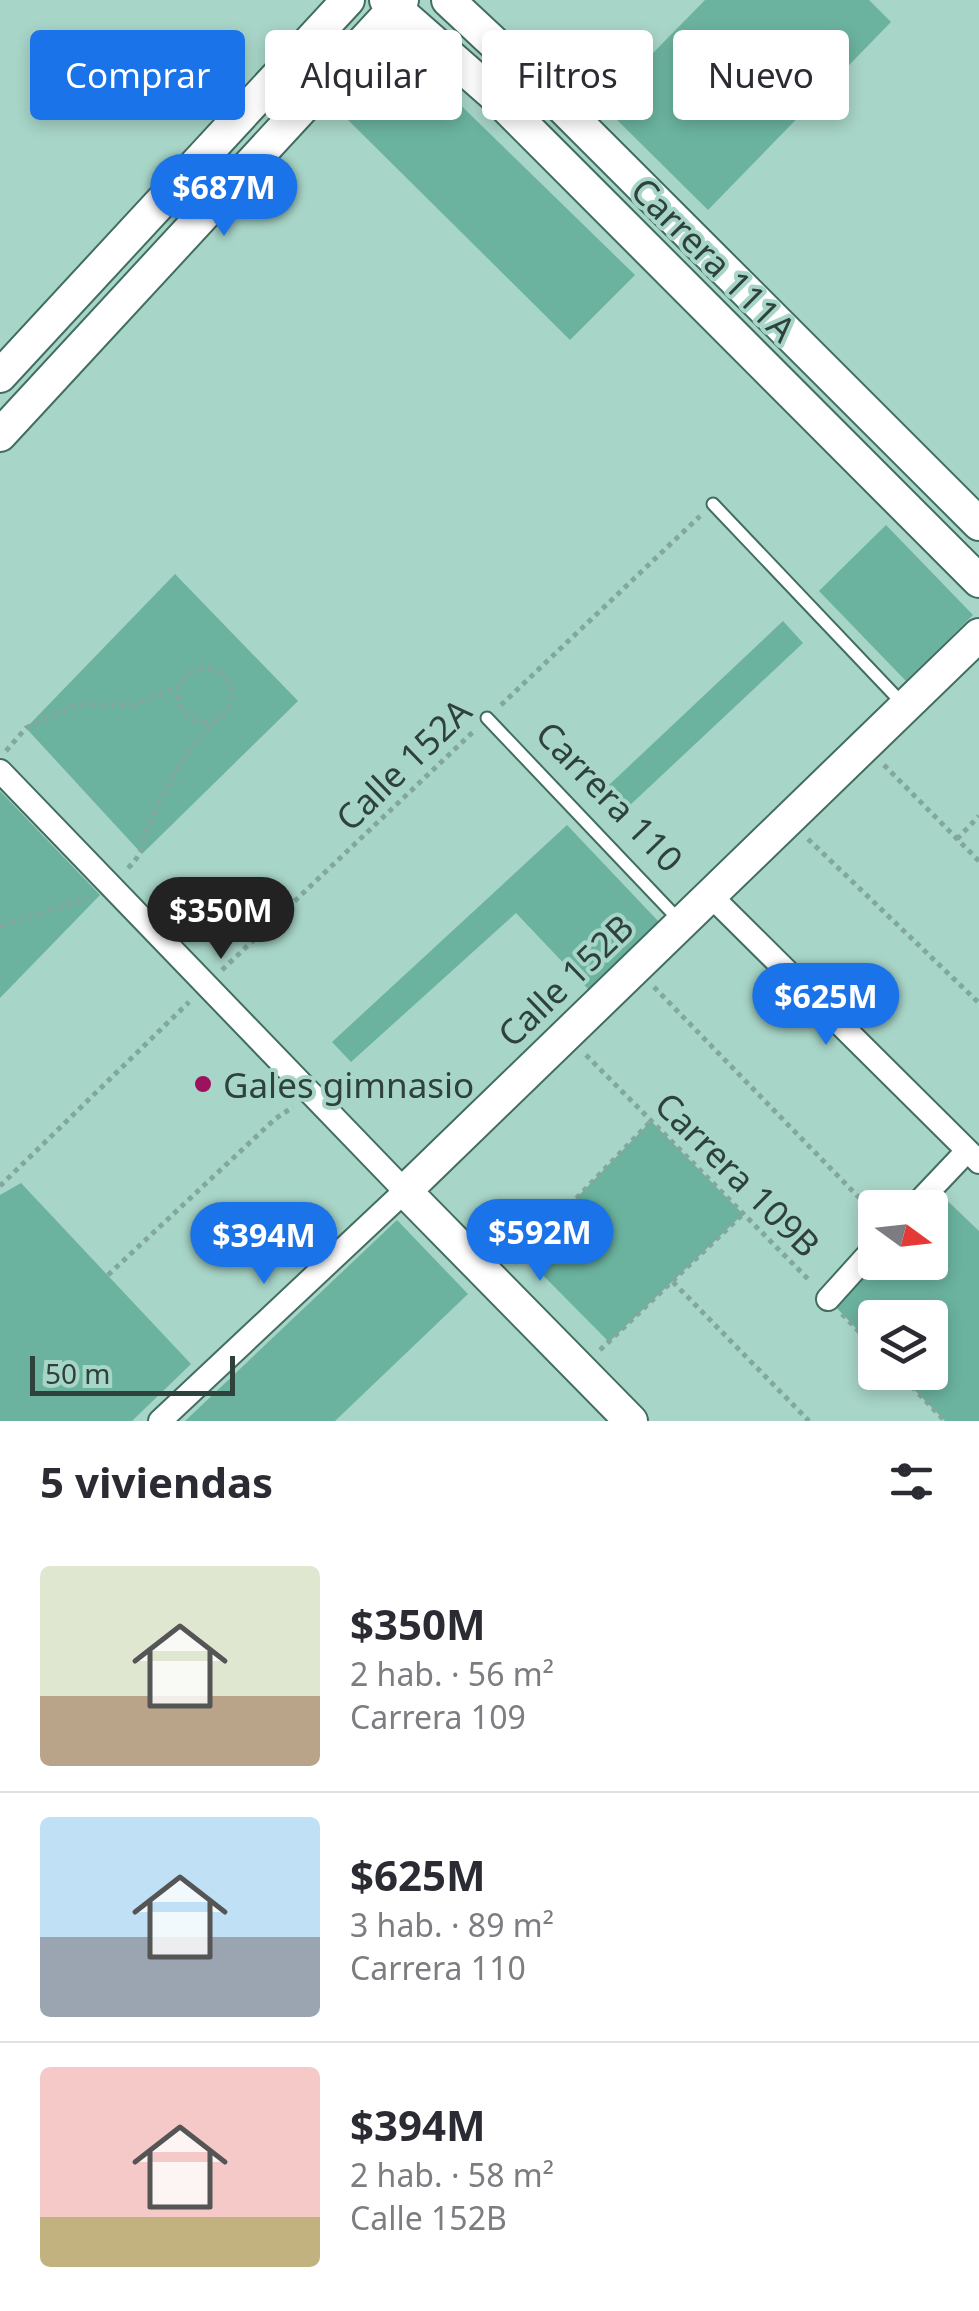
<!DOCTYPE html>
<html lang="es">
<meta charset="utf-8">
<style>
:root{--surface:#fff;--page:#f7f7f7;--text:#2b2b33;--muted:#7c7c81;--line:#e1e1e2;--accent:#1a73e8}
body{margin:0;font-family:"Noto Sans",sans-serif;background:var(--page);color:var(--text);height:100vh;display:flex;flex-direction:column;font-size:38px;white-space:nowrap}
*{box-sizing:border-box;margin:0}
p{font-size:32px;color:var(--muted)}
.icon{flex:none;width:55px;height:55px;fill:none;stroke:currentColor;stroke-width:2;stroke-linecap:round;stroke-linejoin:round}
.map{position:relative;height:1421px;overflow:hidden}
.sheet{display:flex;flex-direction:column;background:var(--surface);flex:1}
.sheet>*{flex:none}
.hud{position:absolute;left:30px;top:30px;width:920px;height:90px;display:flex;gap:20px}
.needle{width:65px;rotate:105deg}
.fabs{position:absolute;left:858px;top:1190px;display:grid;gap:20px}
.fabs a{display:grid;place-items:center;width:90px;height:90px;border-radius:10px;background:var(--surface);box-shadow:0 5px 15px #0003;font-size:50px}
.scale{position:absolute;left:30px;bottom:25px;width:205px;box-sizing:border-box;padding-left:10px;border:5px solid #2e413b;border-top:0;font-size:28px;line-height:35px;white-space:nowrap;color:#2e413b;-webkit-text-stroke:8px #a7d5c7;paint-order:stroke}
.price{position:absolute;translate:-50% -85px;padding:0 22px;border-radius:35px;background:var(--accent);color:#fff;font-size:32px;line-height:65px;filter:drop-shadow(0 2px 5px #0008)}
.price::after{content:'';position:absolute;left:50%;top:60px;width:30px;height:22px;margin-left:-15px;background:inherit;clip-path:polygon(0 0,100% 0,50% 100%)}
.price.current{background:#222;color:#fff}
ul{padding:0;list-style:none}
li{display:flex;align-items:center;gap:30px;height:250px;padding:0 40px}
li+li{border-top:2px solid var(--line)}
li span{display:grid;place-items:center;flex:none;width:280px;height:200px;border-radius:10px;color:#555}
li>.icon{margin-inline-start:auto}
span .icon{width:120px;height:120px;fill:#fffc;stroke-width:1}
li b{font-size:42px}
h2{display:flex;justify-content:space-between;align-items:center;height:120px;padding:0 40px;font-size:42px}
.tag{padding:0 35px;border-radius:10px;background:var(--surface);box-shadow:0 5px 15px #0003;font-size:35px;line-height:90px}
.tag.current{background:var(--accent);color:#fff}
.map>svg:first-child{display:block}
.green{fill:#6bb39f}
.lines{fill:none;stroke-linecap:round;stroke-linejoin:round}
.lane-casing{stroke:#426d61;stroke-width:15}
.street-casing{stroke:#426d61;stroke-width:26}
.secondary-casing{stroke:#426d61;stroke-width:36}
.path{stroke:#82a79c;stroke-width:5;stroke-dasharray:5 5;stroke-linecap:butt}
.lane{stroke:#fff;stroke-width:11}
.street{stroke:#fff;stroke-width:22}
.secondary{stroke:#fff;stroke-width:32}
.poi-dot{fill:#9d115f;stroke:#a7d5c7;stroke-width:4}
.labels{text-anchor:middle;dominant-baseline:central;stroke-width:8;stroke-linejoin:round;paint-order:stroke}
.street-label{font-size:35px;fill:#2e413b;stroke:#a7d5c7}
.poi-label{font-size:35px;fill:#2e413b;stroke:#a7d5c7;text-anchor:start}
</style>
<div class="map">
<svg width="979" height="1421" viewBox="0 0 979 1421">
<rect width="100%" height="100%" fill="#a7d5c7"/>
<g class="green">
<polygon points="705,0 869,0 891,22 708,210 602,105"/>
<polygon points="403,49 635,275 570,340 341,113"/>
<polygon points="886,525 973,615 906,681 819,591"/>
<polygon points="175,574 298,701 142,854 26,728"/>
<polygon points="783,621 803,643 628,807 609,785"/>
<polygon points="0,791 100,895 0,998"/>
<polygon points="567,825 659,922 589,990 516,913 351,1062 332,1042"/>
<polygon points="651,1121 743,1214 609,1342 522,1254"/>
<polygon points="21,1183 191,1364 132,1421 0,1421 0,1195"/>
<polygon points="933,1187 979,1231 979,1421 945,1421 898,1373 930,1372 930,1318 875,1318 875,1348 828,1299 875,1262 930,1262 930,1208 913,1207"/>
<polygon points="397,1220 468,1294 335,1421 185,1421"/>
</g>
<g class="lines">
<defs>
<g id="lane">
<polyline points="713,504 903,704"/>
<polyline points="487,718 679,920"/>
</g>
<g id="street">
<polyline points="0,771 405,1191 160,1421"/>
<polyline points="710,895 979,1162"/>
<polyline points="913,1208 967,1151"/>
<polyline points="828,1299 875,1247"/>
</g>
<g id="secondary">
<polyline points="386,0 493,94 979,581"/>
<polyline points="448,0 557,102 979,524"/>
<polyline points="0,376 348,0"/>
<polyline points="0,435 402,0"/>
<polyline points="631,1421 405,1191 979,635"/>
</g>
</defs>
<use href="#lane" class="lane-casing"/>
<use href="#street" class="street-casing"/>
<use href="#secondary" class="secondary-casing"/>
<g class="path">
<circle cx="205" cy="695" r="27"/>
<polyline points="501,705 700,516"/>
<polyline points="6,751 26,728 76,705 133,705 179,687"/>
<polyline points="884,765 979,861"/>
<polyline points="808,839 979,1003"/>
<polyline points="957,839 979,816"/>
<path d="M128,868C146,851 141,841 151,820C168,782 186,750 216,720"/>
<polyline points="0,926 88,898"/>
<polyline points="222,970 475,730"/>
<polyline points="654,987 875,1214"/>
<polyline points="586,1055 810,1281"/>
<polyline points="0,1186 189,1002"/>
<polyline points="514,1263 651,1121"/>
<polyline points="108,1275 275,1119 293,1107"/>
<polyline points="673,1282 809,1421"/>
<polyline points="842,1314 875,1348"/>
<polyline points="600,1350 743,1214"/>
<polyline points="898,1372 945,1421"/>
</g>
<use href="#lane" class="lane"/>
<use href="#street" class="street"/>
<use href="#secondary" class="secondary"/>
</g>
<circle class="poi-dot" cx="203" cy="1084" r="10"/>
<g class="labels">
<g class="street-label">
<text transform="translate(714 259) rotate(45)">Carrera 111A</text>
<text transform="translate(403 764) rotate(-44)">Calle 152A</text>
<text transform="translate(610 796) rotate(46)">Carrera 110</text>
<text transform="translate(565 980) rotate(-44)">Calle 152B</text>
<text transform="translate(738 1174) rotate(45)">Carrera 109B</text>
</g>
<g class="poi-label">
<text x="223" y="1084">Gales gimnasio</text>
</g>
</g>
</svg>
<div class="fabs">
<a><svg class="needle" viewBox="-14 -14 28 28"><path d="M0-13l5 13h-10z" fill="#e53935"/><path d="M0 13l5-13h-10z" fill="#7c7c81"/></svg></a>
<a><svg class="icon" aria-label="layers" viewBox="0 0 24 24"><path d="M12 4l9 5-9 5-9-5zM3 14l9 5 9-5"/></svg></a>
</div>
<div class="scale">50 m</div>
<b class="price" style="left:224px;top:239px">$687M</b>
<b class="price current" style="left:221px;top:962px">$350M</b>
<b class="price" style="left:826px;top:1048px">$625M</b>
<b class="price" style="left:540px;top:1284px">$592M</b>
<b class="price" style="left:264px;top:1287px">$394M</b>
<div class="hud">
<a class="tag current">Comprar</a>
<a class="tag">Alquilar</a>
<a class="tag">Filtros</a>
<a class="tag">Nuevo</a>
</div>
</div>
<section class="sheet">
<h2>5 viviendas<svg class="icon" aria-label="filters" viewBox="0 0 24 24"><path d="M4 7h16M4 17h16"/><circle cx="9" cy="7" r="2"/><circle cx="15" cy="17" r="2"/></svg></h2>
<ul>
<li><span style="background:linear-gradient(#dfe7d0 65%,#b9a48a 0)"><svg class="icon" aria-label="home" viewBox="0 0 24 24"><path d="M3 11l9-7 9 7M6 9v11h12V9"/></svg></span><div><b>$350M</b><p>2 hab. · 56 m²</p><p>Carrera 109</p></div></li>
<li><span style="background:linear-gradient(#bfe0f5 60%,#9aa5b1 0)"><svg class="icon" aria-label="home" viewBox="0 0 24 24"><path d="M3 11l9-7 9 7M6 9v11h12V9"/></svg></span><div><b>$625M</b><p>3 hab. · 89 m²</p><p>Carrera 110</p></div></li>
<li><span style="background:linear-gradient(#f6c9c9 75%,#c2b280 0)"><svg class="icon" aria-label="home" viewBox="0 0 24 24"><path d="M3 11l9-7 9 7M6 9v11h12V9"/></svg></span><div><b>$394M</b><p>2 hab. · 58 m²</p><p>Calle 152B</p></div></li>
</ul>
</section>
